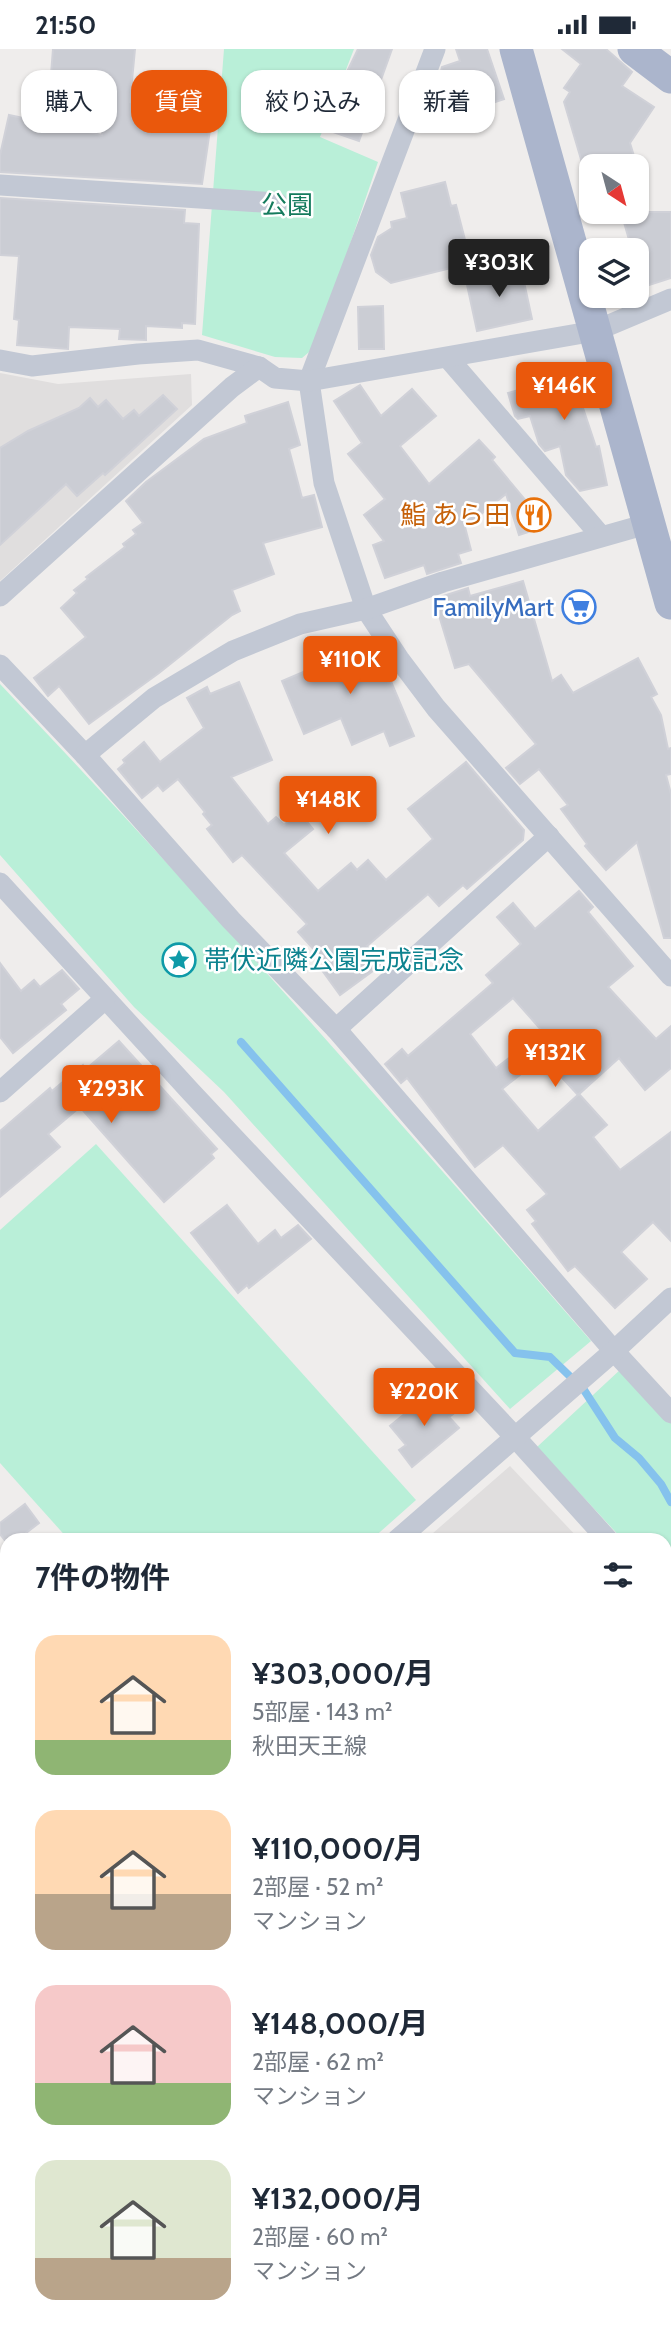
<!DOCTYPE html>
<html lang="ja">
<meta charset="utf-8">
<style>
:root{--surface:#fff;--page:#f2f2f3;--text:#1f2937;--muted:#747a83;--accent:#ea580c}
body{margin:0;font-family:Cabin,"Noto Sans JP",sans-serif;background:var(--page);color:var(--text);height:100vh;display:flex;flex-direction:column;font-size:26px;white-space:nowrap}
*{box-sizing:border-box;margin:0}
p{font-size:23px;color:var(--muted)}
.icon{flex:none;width:38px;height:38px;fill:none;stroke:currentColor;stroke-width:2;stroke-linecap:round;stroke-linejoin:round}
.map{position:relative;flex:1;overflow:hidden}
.details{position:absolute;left:0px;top:1484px;width:672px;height:798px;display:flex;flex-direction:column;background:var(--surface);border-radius:21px 21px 0 0;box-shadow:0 2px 5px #0004}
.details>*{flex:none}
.banner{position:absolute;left:21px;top:21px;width:630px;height:63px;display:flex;gap:14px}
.needle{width:46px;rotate:144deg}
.controls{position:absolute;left:579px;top:105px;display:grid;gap:14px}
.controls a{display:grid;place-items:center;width:70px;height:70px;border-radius:14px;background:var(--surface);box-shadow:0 2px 5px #0004;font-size:35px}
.price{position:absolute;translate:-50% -60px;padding:0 16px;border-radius:7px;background:var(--accent);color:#fff;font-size:23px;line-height:46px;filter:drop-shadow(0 2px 4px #0008)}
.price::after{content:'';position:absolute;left:50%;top:42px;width:21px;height:16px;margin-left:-10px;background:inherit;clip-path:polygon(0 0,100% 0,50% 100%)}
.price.active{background:#222;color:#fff}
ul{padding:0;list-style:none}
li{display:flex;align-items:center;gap:21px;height:175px;padding:0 35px}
li span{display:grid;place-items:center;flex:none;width:196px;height:140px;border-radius:21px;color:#555}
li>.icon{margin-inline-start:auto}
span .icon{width:84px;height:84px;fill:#fffc;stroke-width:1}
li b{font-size:30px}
h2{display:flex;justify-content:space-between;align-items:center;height:84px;padding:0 35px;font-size:30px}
.tag{padding:0 24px;border-radius:21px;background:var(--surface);box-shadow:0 2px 5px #0004;font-size:24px;line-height:63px}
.tag.active{background:var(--accent);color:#fff}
.status{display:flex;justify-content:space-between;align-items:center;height:49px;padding:0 35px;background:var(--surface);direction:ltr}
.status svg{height:19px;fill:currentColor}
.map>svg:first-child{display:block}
.education{fill:#e0dede}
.green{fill:#b9efd8}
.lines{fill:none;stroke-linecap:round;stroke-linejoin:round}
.stream{stroke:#85c2ed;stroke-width:8}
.building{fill:#cbcdd4;stroke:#d0d1d8;stroke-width:2;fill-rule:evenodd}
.minor{stroke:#c2c8d4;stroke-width:21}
.primary{stroke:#abb5cc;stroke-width:33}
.labels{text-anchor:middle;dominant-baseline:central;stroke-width:5;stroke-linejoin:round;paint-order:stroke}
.park-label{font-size:26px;fill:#157b5d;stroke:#fff}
.food-label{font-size:26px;fill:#c56008;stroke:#fff;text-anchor:end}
.shop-label{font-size:26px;fill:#366cbe;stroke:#fff;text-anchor:end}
.culture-label{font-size:26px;fill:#0d838f;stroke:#fff;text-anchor:start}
</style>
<div class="status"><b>21:50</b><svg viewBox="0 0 49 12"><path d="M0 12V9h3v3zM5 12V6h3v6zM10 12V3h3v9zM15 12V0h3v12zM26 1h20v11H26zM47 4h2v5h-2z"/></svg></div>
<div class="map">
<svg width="671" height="2282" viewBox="0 0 671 2282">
<rect width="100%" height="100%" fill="#efedec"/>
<g class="education">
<polygon points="0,324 58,335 191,325 192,356 0,532"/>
<polygon points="510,1417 580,1491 425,1491"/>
<polygon points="665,1581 671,1587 671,2282 329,2282 323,2275 665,2275"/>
<polygon points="7,2264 7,2275 295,2275 302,2282 0,2282 0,2271"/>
</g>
<g class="green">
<polygon points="224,0 354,0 320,88 378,113 315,298 302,309 275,308 202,286"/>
<path d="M0,635C203,848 397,1070 591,1292L510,1360L224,1043L134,958L0,806Z"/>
<polygon points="96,1095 416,1451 371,1491 69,1491 0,1414 0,1181"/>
<polygon points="621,1320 671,1374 671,1543 665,1537 665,1491 623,1491 537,1398"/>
<polygon points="665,1660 671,1667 671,1980 665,1985"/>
</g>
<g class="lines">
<polyline class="stream" points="241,993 515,1304 550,1308 584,1341 615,1389 639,1409 661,1435 671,1453"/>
</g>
<g class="building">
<polygon points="53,0 135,0 130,53 157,55 156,60 212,67 202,135 0,123 0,106 9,66 102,86 108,42 50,38"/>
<polygon points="358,0 392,0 359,92 327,81 347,23"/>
<polygon points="456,0 487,0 504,50 480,58 481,63 431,79 426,61 427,58 450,51 441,22 442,18 460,12"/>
<polygon points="562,0 606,0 632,23 622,37 654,58 630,94 637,117 583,117 564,53 570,43 564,39 581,15"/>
<polygon points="445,133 451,157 456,156 471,214 391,234 376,223 371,206 378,188 392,179 391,173 407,169 401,144"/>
<polygon points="0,149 185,161 184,174 199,175 195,275 182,274 182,279 146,277 146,291 119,290 120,280 69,278 68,300 17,296 19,271 14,270 19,207 0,206"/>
<polygon points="621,163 671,163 671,229 637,240 637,201 632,201"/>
<polygon points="521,219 532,270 477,282 466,231"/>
<polygon points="383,257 384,300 359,300 358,258"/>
<polygon points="583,314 593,349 581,353 596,398 599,397 607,436 580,442 566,426 560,397 545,402 539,395 530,367 518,370 515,367 508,344 536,336 533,329"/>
<polygon points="360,336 381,367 412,340 436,367 400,397 429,435 479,391 495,408 492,411 547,477 519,486 506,445 465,478 471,501 458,505 461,514 427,525 424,516 385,529 373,496 384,492 364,466 385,450 348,405 362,394 334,352"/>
<polygon points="163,346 177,360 105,426 103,424 77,447 66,435 0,496 0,399 28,382 79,359 90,349 98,358 106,351 123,370 134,361 139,367"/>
<polygon points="288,353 300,396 289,400 302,449 314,446 322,478 263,494 274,525 232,541 240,562 232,566 159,624 89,675 59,637 48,647 34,629 86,588 61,559 77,544 74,541 88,530 86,528 125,498 123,495 136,485 133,481 143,474 126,452 146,433 204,390 247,374 245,367"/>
<polygon points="523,532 552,632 561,626 573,644 638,609 657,645 651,648 661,666 668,700 671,699 671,725 666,726 671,745 671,889 664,889 637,793 606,821 585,797 587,795 561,760 568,756 539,720 520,735 506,719 536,695 469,615 455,619 434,550 468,539 470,547"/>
<polygon points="369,588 379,604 414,687 390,697 384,682 352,696 341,669 304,685 282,632 341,607 338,601"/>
<polygon points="239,633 272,711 231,728 268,775 276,768 284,776 299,763 313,780 284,804 318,842 351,814 357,821 368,811 386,831 433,790 408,760 466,713 524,781 523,791 467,840 463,836 439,857 428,845 367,897 381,916 340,946 321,920 327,915 298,883 307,875 242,806 233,813 207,780 212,776 203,765 205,763 178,730 163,742 158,736 142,749 118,720 125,714 123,711 144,693 160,713 204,679 187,649 207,638 210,645"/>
<path d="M579,842L593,858L588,863L633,917L608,938L656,990L671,977V1019L645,1041L619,1009L578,1046L543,1008L502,1040L538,1082L579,1045L607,1076L593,1088L620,1121L671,1083V1192L653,1173L621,1203L647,1230L615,1259L575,1217L568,1222L532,1175L536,1172L527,1161L547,1145L503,1096L475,1118L407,1029L401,1034L385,1015L402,1000L408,1007L493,934L486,926L521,895L497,868L513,854L535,880ZM513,949L543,983L496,1019L470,985Z"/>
<polygon points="0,914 21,942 34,931 40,938 62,921 79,940 61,955 66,961 13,1004 0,988"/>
<polygon points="119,992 217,1100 211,1105 214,1109 164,1153 80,1058 48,1085 60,1098 0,1148 0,1082 50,1039 52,1042 83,1016 86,1020"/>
<polygon points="227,1156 258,1195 275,1181 281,1189 298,1176 311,1190 249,1239 247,1236 238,1244 191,1184"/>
<polygon points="434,1341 453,1365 449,1368 459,1379 412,1418 399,1401 406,1396 390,1377"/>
<polygon points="25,1455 39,1474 17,1491 7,1491 7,1494 0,1485 0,1474"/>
</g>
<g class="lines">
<g class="minor">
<polyline points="435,0 309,332 324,434 366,560 399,610 436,659 671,927"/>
<polyline points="0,136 277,154"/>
<polyline points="448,309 601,487"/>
<polyline points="0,311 32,317 138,305 198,301 259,318 275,329 309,332 595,282 671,250"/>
<polyline points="0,547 232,338 259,318"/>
<polyline points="0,616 85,706 231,871 336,980 614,1302 671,1364"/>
<polyline points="85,706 154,649 233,602 300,575 366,560 443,533 647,475"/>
<polyline points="0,834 191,1043 515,1388 608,1491"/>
<polyline points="336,980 549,787"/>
<polyline points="0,1043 105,950"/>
<polyline points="397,1491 614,1302 671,1249"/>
<polyline points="665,1555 671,1561"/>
<polyline points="0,1736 7,1744"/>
<polyline points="0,1841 7,1835"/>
<polyline points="0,1926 7,1934"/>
<polyline points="0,2113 7,2107"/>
<polyline points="313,2275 319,2282"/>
</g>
<g class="primary">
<polyline points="516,0 671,554"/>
<polyline points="634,0 671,28"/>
</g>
</g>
<defs>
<symbol id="restaurant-ring" viewBox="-11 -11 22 22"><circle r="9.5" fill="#fff" stroke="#e8710a" stroke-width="1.5"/><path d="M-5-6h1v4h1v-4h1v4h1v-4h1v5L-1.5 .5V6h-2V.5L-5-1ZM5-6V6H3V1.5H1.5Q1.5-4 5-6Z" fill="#e8710a"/></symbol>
<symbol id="supermarket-ring" viewBox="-11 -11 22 22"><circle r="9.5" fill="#fff" stroke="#3f7fe0" stroke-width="1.5"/><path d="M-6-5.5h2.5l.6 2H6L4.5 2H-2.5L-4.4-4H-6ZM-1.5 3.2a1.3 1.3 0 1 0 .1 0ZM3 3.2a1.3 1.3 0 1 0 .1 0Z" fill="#3f7fe0"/></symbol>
<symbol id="sight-ring" viewBox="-11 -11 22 22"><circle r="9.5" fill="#fff" stroke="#0f9aa8" stroke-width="1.5"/><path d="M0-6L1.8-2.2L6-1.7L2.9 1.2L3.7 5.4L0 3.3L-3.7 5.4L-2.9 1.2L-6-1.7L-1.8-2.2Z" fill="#0f9aa8"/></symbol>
</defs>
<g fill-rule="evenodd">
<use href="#restaurant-ring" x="515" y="447" width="38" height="38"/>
<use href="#supermarket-ring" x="560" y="539" width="38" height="38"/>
<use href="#sight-ring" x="160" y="892" width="38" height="38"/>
</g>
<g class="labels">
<g class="park-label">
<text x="287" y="156">公園</text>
</g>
<g class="food-label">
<text x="510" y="466">鮨 あら田</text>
</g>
<g class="shop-label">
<text x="554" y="558">FamilyMart</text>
</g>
<g class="culture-label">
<text x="204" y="911">帯伏近隣公園完成記念</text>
</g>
</g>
</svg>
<div class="controls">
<a><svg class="needle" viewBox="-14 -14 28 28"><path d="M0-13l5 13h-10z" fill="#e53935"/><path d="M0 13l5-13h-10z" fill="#747a83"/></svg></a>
<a><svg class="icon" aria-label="layers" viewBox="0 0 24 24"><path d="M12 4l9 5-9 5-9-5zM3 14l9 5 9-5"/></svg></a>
</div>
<b class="price active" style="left:499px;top:250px">¥303K</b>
<b class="price" style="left:564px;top:373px">¥146K</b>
<b class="price" style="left:350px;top:647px">¥110K</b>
<b class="price" style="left:328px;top:787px">¥148K</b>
<b class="price" style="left:555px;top:1040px">¥132K</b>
<b class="price" style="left:111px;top:1076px">¥293K</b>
<b class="price" style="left:424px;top:1379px">¥220K</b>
<div class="banner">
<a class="tag">購入</a>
<a class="tag active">賃貸</a>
<a class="tag">絞り込み</a>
<a class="tag">新着</a>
</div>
<section class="details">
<h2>7件の物件<svg class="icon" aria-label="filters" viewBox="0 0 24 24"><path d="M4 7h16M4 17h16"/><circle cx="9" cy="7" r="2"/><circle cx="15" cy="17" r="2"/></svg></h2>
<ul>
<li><span style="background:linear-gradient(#ffd9b3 75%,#8fb573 0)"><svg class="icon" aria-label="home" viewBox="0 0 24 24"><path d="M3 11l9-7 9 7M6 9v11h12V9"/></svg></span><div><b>¥303,000/月</b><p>5部屋 · 143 m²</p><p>秋田天王線</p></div></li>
<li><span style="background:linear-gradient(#ffd9b3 60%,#b9a48a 0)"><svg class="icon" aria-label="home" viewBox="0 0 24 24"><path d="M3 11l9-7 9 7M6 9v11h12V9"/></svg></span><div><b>¥110,000/月</b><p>2部屋 · 52 m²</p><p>マンション</p></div></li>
<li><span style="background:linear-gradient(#f6c9c9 70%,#8fb573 0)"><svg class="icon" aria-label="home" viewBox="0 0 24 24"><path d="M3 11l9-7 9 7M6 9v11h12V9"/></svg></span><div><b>¥148,000/月</b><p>2部屋 · 62 m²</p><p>マンション</p></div></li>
<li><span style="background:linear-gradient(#dfe7d0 70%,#b9a48a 0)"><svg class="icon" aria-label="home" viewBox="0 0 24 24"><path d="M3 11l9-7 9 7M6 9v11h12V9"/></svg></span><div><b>¥132,000/月</b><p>2部屋 · 60 m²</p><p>マンション</p></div></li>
</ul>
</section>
</div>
